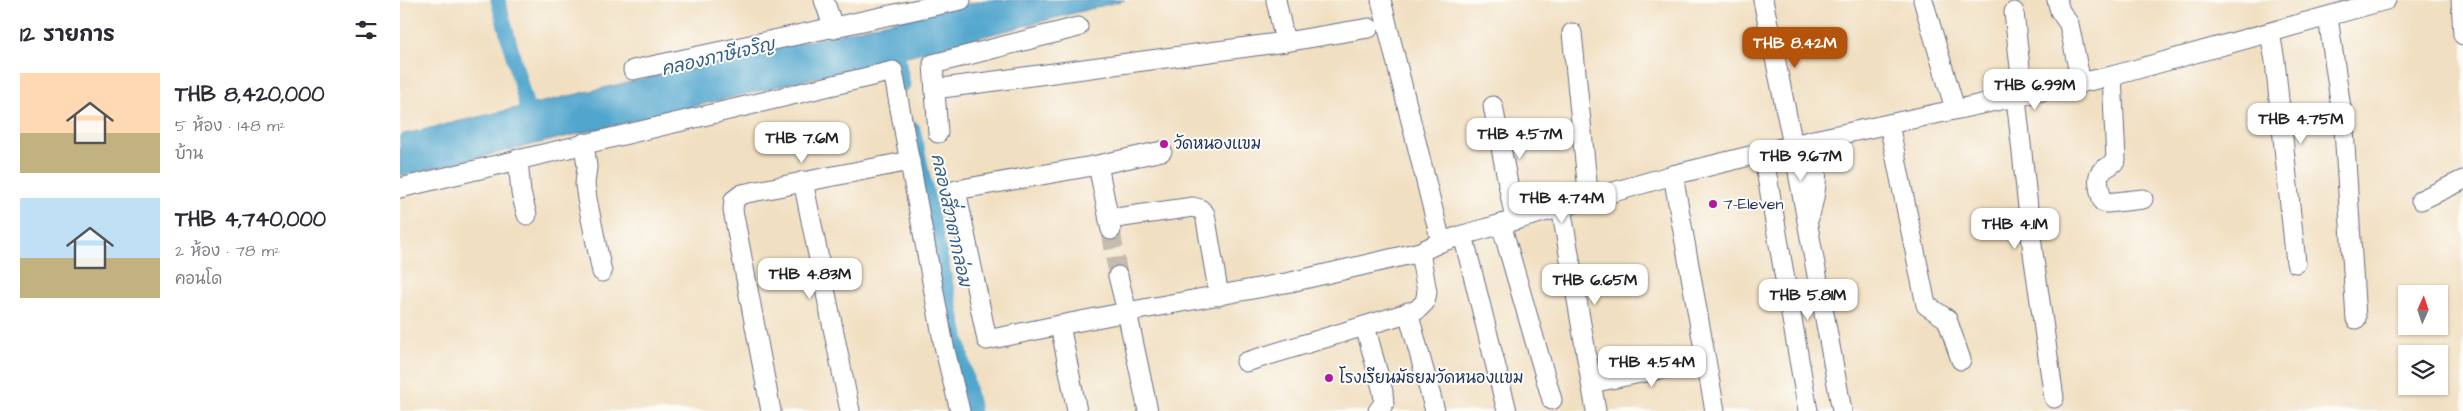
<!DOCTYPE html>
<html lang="th">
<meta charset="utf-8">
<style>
:root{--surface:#fff;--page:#f7f7f7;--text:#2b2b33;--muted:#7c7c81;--accent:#b45309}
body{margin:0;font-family:"Architects Daughter","Playpen Sans Thai",sans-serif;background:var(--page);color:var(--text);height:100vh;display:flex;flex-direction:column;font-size:19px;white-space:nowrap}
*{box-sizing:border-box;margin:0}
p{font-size:16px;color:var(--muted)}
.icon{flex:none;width:28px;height:28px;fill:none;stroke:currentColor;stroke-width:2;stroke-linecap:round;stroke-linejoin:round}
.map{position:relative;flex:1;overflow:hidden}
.panel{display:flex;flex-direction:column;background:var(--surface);width:400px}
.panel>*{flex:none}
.needle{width:32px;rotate:3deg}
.fabs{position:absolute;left:1998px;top:285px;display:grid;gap:10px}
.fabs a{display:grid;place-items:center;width:50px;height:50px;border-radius:0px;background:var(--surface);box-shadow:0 1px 4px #0004;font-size:25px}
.price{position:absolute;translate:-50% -42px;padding:0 11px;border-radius:10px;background:#fff;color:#222;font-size:16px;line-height:32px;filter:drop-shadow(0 1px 2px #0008)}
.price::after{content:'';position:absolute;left:50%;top:30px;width:15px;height:11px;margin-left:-8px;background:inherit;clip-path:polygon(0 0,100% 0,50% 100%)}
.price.current{background:var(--accent);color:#fff}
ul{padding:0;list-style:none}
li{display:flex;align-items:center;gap:15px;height:125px;padding:0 20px}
li span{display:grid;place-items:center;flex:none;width:140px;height:100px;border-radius:0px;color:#555}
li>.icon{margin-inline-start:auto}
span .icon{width:60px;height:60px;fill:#fffc;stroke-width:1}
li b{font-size:21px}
h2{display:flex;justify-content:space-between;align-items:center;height:60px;padding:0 20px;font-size:21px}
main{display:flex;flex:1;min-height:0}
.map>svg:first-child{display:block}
.water{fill:#51a6cd;stroke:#366a96}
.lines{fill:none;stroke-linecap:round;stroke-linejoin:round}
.canal{stroke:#51a6cd;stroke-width:15}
.minor-tunnel{stroke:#c6bcad;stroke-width:19;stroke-dasharray:19 9;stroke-linecap:butt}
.minor-casing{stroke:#666d81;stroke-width:21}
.minor{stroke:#fff;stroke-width:19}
.poi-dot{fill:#b5179e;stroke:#fdfcf7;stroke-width:2}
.labels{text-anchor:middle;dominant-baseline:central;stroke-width:4;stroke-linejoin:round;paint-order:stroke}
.poi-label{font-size:16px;fill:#1b2f5e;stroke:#fdfcf7;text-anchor:start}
.water-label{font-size:18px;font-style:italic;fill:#315f8a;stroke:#fdfcf7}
</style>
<main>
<section class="panel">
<h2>12 รายการ<svg class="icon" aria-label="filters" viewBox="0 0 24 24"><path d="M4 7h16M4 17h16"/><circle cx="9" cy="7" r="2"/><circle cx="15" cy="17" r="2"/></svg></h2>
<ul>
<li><span style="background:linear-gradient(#ffd9b3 60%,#c2b280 0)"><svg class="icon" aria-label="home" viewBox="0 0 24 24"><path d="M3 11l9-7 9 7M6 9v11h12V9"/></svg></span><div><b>THB 8,420,000</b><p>5 ห้อง · 148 m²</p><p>บ้าน</p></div></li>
<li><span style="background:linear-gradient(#bfe0f5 60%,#c2b280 0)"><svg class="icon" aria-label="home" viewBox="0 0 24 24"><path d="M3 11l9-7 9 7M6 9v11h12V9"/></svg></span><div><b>THB 4,740,000</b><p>2 ห้อง · 78 m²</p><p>คอนโด</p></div></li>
</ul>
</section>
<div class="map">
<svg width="2063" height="411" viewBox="0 0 2063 411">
<rect width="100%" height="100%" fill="#fdfcf7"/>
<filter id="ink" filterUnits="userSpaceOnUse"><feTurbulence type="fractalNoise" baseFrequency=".02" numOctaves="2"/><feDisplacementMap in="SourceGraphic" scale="10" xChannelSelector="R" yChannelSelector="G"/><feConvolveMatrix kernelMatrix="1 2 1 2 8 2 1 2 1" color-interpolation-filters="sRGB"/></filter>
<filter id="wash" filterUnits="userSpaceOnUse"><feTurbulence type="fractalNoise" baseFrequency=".0096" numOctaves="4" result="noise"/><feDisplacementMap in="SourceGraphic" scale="20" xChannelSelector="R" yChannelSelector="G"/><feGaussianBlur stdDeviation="1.12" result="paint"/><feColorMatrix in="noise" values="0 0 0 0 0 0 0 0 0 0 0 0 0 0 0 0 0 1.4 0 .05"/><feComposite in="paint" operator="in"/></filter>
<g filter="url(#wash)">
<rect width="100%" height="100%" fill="#f1dfc1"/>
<polygon class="water" points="585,0 725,0 515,54 0,176 0,135"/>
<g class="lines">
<g class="canal">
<polyline points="98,0 130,119"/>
<polyline points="494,39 503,85"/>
<polyline points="513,129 573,411"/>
</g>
</g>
</g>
<g filter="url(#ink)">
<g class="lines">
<polyline class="minor-tunnel" points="711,230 718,276"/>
<defs>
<g id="minor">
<polyline points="424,0 434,29"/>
<polyline points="981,0 1041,242"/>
<polyline points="1363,0 1393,145 1442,411"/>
<polyline points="1523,0 1555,109"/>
<polyline points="1657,0 1660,11 1669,24 1681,83"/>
<polyline points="2061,0 2063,35"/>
<polyline points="1614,12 1623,96"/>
<polyline points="1928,17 1944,129 1956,319"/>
<polyline points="1172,33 1187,182 1190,199"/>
<polyline points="1870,33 1875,61 1896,263"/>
<polyline points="885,42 969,28"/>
<polyline points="233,70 561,0"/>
<path d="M1712,76L1716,160C1712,166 1703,168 1700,173C1696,179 1701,196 1703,202L1707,203L1743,199"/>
<polyline points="535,89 885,42 876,0"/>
<polyline points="1616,98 1633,253 1654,398"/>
<polyline points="1093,106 1115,220"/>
<polyline points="1489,124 1526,305 1547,319 1561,360"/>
<polyline points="538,133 533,64 678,27"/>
<polyline points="184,143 187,167 185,184 187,199 202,272"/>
<polyline points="1363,153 1408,411"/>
<polyline points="118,159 121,193 127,215"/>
<polyline points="698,165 762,151"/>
<polyline points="1273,175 1315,411"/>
<polyline points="403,181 450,411"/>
<polyline points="0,188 493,71 544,346 560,411"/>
<polyline points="2021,200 2063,180"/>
<polyline points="1161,207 1196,411"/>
<path d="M1409,218C1417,191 1419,169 1414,140"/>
<polyline points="709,219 793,207 800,209 805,214 819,296"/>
<polyline points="1101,224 1152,400"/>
<polyline points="1063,235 1107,411"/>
<polyline points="718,276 727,312 891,282 1020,252 1041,242 1063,235 1273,175 1414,140 1712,76 1986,0"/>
<polyline points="1008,312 1035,411"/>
<polyline points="660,325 587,340 556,190 698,165 711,230"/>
<polyline points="965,326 983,392 984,403 978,411"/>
<polyline points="846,362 1017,310 1025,302 1027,292 1020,252"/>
<polyline points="1191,383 1306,360"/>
<polyline points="371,411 333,210 334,200 342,194 510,161"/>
<polyline points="677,411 660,325 727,312 748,411"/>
</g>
</defs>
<use href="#minor" class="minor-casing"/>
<use href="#minor" class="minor"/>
</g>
</g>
<g class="poi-dot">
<circle cx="764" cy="144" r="5"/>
<circle cx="1313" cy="204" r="5"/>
<circle cx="929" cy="378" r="5"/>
</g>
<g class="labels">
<g class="poi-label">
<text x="774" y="144">วัดหนองแขม</text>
<text x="1323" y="204">7-Eleven</text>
<text x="939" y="378">โรงเรียนมัธยมวัดหนองแขม</text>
</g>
<g class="water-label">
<text transform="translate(318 57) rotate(-13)">คลองภาษีเจริญ</text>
<text transform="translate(551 220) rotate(78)">คลองสี่วาตากล่อม</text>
</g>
</g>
</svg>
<div class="fabs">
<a><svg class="needle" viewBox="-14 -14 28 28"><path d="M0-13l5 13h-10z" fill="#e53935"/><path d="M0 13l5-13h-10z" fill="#7c7c81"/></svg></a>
<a><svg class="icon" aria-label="layers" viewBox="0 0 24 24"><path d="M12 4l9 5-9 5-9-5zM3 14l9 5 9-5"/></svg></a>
</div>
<b class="price current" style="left:1395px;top:69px">THB 8.42M</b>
<b class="price" style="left:1635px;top:111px">THB 6.99M</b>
<b class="price" style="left:1901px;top:145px">THB 4.75M</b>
<b class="price" style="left:1120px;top:160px">THB 4.57M</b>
<b class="price" style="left:402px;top:164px">THB 7.6M</b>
<b class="price" style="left:1401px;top:182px">THB 9.67M</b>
<b class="price" style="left:1162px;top:224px">THB 4.74M</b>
<b class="price" style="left:1615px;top:250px">THB 4.1M</b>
<b class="price" style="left:410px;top:300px">THB 4.83M</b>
<b class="price" style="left:1195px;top:306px">THB 6.65M</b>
<b class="price" style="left:1408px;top:321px">THB 5.81M</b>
<b class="price" style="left:1252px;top:388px">THB 4.54M</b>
</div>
</main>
